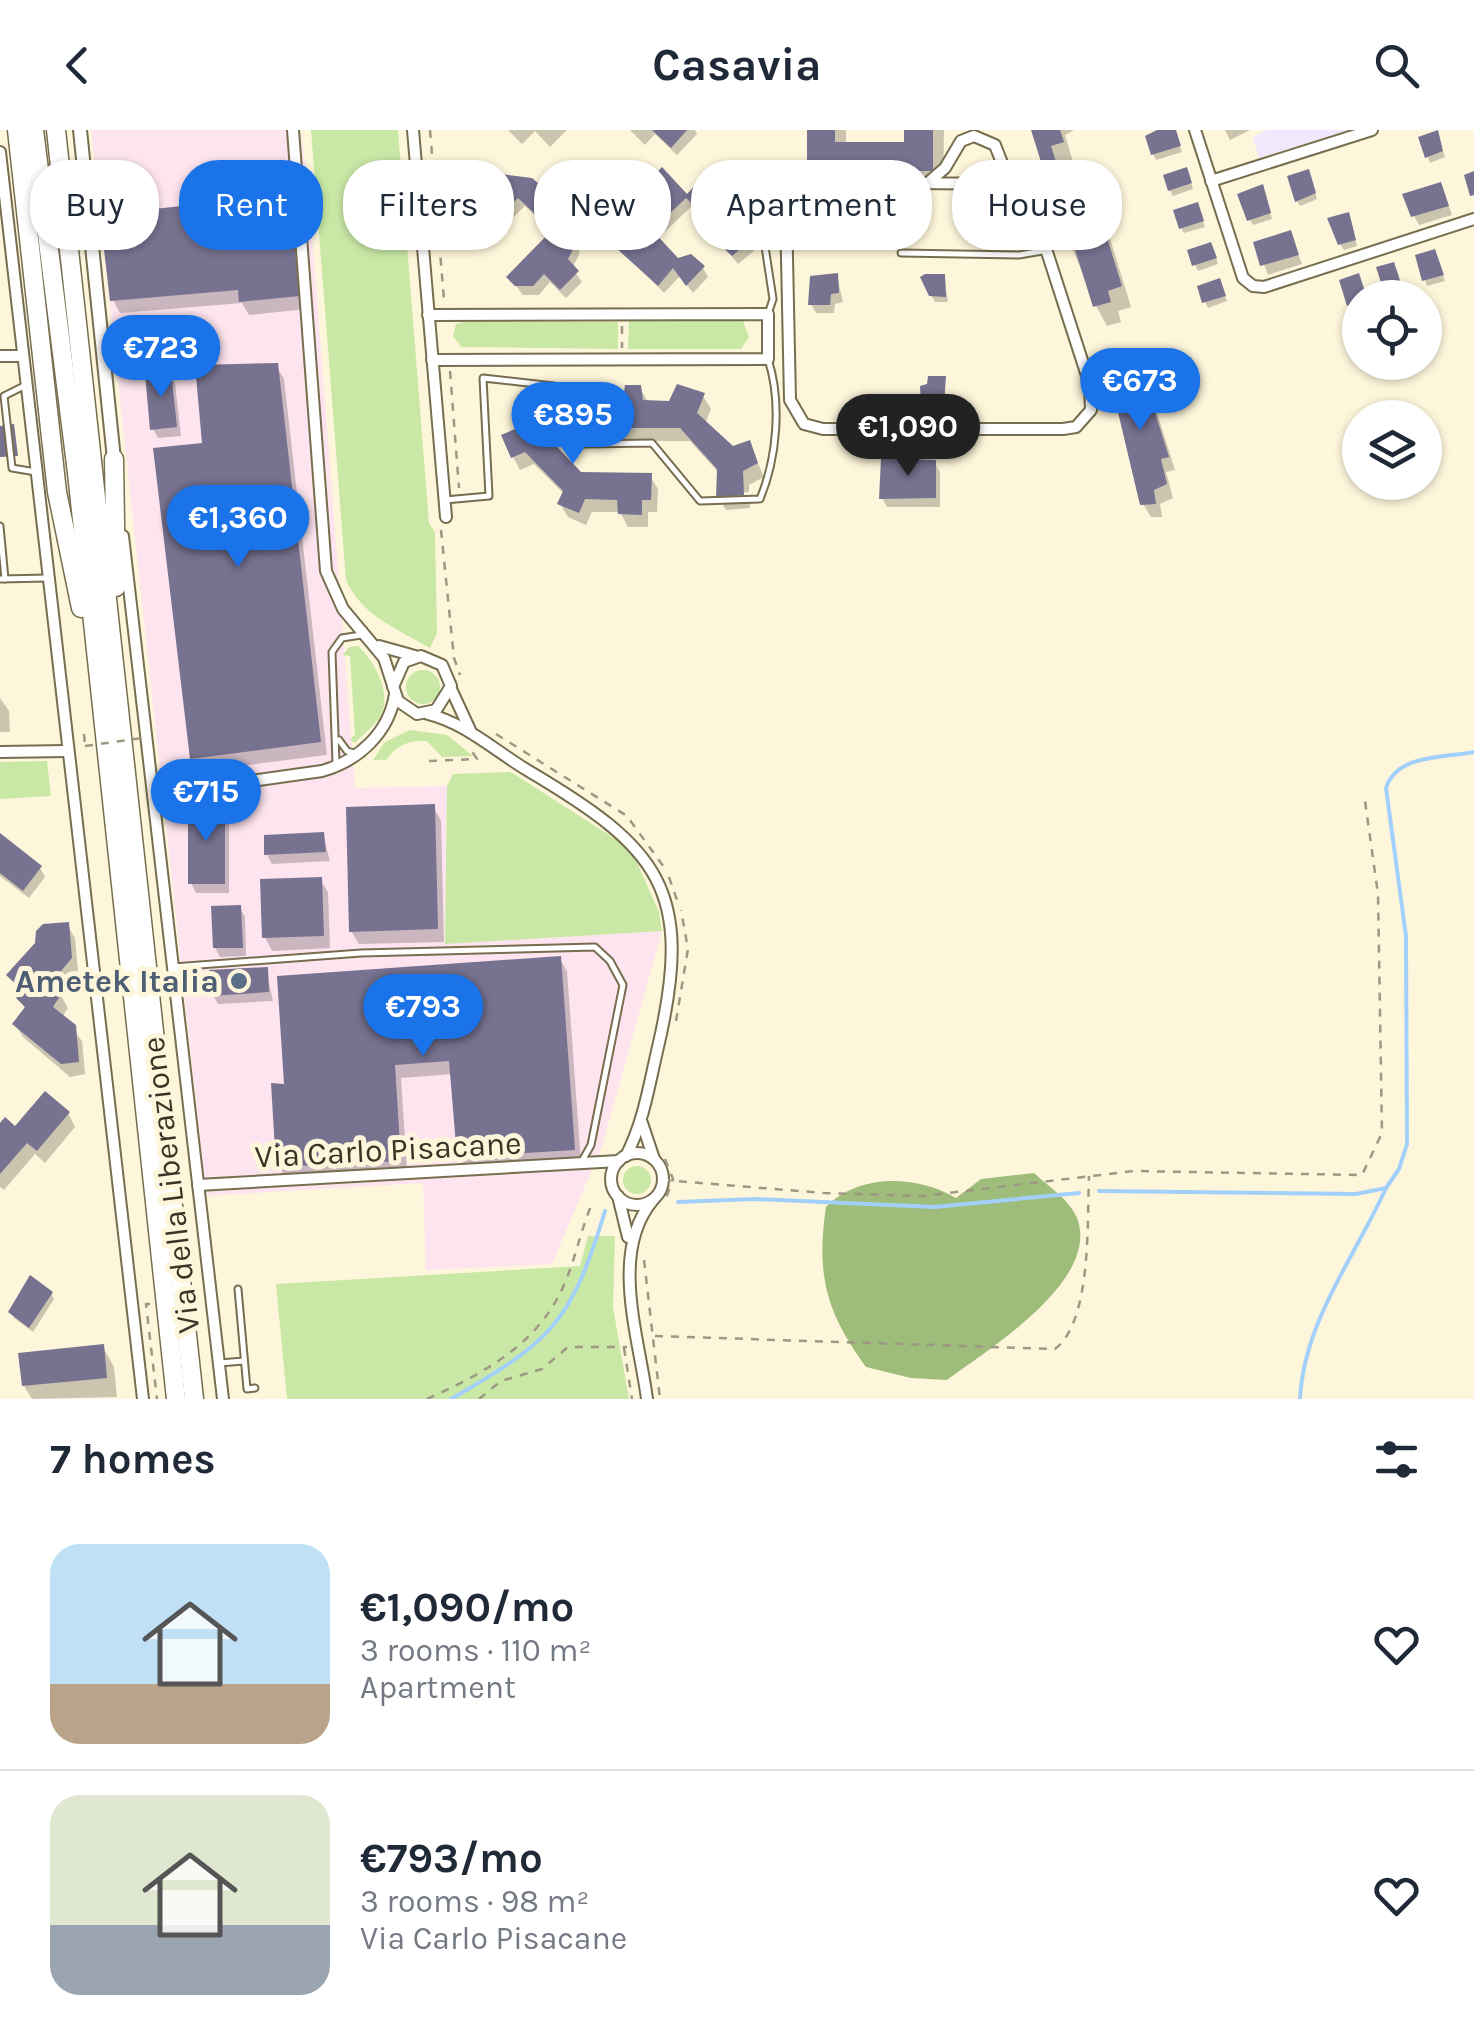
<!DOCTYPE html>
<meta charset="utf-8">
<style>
:root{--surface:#fff;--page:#f2f2f3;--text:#1f2937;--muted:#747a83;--line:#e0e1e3;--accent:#1a73e8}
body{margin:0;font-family:Karla,sans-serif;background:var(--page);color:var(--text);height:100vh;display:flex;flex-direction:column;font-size:38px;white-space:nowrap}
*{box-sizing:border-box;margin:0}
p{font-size:32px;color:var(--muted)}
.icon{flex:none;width:55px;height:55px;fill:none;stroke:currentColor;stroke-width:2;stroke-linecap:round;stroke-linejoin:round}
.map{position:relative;height:1269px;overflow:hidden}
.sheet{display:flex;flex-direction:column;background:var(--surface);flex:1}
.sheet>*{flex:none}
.banner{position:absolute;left:30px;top:30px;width:1415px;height:90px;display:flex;gap:20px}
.buttons{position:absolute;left:1342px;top:150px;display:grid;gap:20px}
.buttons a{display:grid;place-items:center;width:100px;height:100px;border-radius:50%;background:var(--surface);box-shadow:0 2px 8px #0004;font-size:50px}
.price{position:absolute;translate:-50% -85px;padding:0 22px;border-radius:35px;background:var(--accent);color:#fff;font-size:32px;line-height:65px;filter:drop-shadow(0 2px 5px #0008)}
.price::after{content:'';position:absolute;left:50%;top:60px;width:30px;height:22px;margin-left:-15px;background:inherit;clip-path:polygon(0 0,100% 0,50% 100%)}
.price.selected{background:#222;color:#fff}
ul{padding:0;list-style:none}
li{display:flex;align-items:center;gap:30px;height:250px;padding:0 50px}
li+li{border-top:2px solid var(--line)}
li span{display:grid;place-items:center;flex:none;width:280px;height:200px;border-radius:30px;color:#555}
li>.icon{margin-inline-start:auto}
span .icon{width:120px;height:120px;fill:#fffc;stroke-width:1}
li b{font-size:42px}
h2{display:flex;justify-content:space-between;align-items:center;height:120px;padding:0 50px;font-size:42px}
.pill{padding:0 35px;border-radius:40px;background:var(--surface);box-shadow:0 2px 8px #0004;font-size:35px;line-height:90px}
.pill.selected{background:var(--accent);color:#fff}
header{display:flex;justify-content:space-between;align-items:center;height:130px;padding:0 50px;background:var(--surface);font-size:45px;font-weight:700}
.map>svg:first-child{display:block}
.industrial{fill:#fde4ef}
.education{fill:#f0e8fd}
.green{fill:#c9e8a5}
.forest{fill:#9ebc7a}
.shadow{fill:#0003}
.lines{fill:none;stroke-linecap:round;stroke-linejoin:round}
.stream{stroke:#a3d0fb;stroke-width:4}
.building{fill:#767290}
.service-casing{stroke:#766e4f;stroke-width:9}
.minor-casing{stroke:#766e4f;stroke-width:14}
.tertiary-casing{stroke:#766e4f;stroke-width:16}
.trunk-casing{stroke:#766e4f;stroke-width:21}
.path{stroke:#9d9883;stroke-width:2.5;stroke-dasharray:8 8;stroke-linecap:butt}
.service{stroke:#fff;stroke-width:5}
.minor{stroke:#fff;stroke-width:10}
.tertiary{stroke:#fff;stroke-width:12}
.trunk{stroke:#fff;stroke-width:18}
.path-bridge{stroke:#9d9883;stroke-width:2.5;stroke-dasharray:8 8;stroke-linecap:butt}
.service-dot{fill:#5c6f8a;stroke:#fef6db;stroke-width:4}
.labels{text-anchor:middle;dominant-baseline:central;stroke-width:10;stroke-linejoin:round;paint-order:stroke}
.service-label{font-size:32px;font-weight:bold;fill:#4e5e75;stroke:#fef6db;text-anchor:end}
.street-label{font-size:32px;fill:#383527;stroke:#fef6db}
</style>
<header><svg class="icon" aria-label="back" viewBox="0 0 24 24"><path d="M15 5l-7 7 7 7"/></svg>Casavia<svg class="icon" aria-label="search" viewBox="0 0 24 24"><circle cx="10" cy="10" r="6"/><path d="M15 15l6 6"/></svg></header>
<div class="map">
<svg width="1474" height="1269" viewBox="0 0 1474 1269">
<rect width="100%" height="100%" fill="#fef6db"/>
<polygon class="industrial" points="91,0 300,0 308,52 355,658 447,656 445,813 662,801 602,1016 552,1134 426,1140 423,1053 206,1066"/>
<polygon class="education" points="1266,0 1346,0 1346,1 1259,28 1253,7"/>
<g class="green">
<path d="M311,0H398L429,393L435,402L437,503L430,518C399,500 361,485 346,450Z"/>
<polygon points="629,190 743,191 749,207 741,219 628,219"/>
<polygon points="464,192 618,192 618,219 461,217 453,206 456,194"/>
<path d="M358,516C375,531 395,568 378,590C372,597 362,606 355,613L350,610L355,604L350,526L343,525L349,517Z"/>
<circle cx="423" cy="557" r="17"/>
<path d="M410,600L447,605L473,626L442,627L427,611C408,610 397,615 386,630H373L385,612Z"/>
<polygon points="47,631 51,666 0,669 0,632"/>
<polygon points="511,642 631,719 659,782 662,801 445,814 447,656 453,644"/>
<circle cx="637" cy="1050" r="14"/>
<polygon points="588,1106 615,1106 613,1177 629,1269 287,1269 276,1154 580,1136"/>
</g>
<path class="forest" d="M1034,1043C1049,1057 1069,1069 1077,1088C1101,1150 989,1219 947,1250L911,1248L866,1237C826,1182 816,1145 826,1077C859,1043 917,1045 956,1068L981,1049Z"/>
<g class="shadow">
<polygon points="508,0 567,0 550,17 535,1 522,14"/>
<polygon points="630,0 695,0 697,4 677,25 655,4 645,15"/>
<polygon points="809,0 846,0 846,14 907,14 907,0 944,0 943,60 821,60 809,40"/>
<polygon points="1034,0 1074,0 1065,5 1073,32 1060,37 1065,52 1078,48 1105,92 1131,177 1118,181 1121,192 1107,196 1096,176 1064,98"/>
<polygon points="1159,0 1174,0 1182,22 1156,30 1153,24"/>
<polygon points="1250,0 1230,10 1225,0"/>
<polygon points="1437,3 1445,27 1430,33 1421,9"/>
<polygon points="1189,45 1193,59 1173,66 1170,60"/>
<polygon points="1311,47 1317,69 1300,76 1297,71"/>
<polygon points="581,55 587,64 573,83 581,95 579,125 572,138 582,152 566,168 550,152 539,165 523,165 509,147 553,102 525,76 481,119 461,99 470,73 462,63 544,61"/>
<polygon points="1265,63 1272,89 1253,95 1250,90"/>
<polygon points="1445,65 1452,85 1419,95 1414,86"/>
<polygon points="287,67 295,80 306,179 249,185 242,173 120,183 113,170"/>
<polygon points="686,68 748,83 753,93 743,106 754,121 738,134 720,112 726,107 692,76 657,109 678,131 703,138 708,147 693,163 680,146 664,163 618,116 638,95 625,78"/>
<polygon points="1200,81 1205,97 1184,103 1181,98"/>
<polygon points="1351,90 1357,116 1344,120 1340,114"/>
<polygon points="1290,103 1302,134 1268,145 1256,113"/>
<polygon points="1214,121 1218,134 1198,141 1195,135"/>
<polygon points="1418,127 1437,127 1445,151 1427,156"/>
<polygon points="1379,139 1397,140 1403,163 1389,167"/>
<polygon points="837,146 843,172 835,174 834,183 816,183 811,174"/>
<polygon points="944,146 948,172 935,172 923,148"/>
<polygon points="1222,157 1227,171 1208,178 1205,172"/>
<polygon points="1360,168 1360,178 1352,180 1349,175"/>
<polygon points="1121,235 1129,251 1142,247 1150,260 1175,340 1166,342 1173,368 1160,374 1162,387 1151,387 1143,374"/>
<polygon points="276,236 284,249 327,625 200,641 192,628"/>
<polygon points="170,244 175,253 181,306 158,308 153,299"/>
<polygon points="944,248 946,279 926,279 923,274"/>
<polygon points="640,258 648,272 671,274 703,266 711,279 705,294 732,319 749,313 764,347 749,355 749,362 723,365 723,370 750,367 750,378 726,380 718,367 719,343 690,311 616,311 609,298"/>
<polygon points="540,274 548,287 548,311 580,345 650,346 658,359 657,382 648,382 648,397 628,397 620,382 592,382 586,395 568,387 560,374 564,364 534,334 520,340 513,327 517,300"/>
<polygon points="934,332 940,342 940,377 887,377 882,368"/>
<polygon points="0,568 9,581 10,602 0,602"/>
<polygon points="224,676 229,685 229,763 196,763 191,753"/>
<polygon points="433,677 441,690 444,812 359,814 351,801"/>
<polygon points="323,705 330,731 272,734 267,725"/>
<polygon points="0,710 40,738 45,747 29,768 0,746"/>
<polygon points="320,749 328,762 330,818 272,821 265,807"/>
<polygon points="240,778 245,787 246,826 220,827 215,818"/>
<polygon points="67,795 75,808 78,842 60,864 68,878 62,887 82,911 85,944 70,947 23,907 15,894 26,880 19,868 23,864 9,846"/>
<polygon points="559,828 567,841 581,1032 467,1039 459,1026 453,944 401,948 407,1043 286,1049 279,1036 287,957"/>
<polygon points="266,839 273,871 218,874 213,865"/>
<polygon points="68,983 75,997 45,1033 35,1024 4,1060 0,1057 0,997 15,999"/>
<polygon points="51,1163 54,1169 33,1202 14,1188 11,1182"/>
<polygon points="103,1217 114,1237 117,1267 32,1269 24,1256"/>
</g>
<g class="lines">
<g class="stream">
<path d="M1099,1061L1356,1064L1386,1058L1399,1039L1407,1014L1406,806L1386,658C1397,624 1443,628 1474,622"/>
<polyline points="678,1072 755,1069 934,1077 1079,1063"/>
<path d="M451,1269C552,1211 571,1193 605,1081"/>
<path d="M1300,1269C1304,1191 1355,1127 1386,1058"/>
</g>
</g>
<g class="building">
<polygon points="652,0 687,0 671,18"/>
<polygon points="807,0 835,0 835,12 904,12 904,0 933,0 933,41 807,41"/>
<polygon points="1031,0 1060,0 1064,12 1051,16 1062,51 1079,45 1087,71 1095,69 1122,156 1108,161 1111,172 1093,177 1068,97 1062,99"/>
<polygon points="1157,0 1176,0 1181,16 1151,25 1145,6"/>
<polygon points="1438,0 1443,21 1425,28 1418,7"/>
<polygon points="662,37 687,64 711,39 750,82 737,98 751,110 732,126 717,112 725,104 686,68 652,100 678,128 691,124 705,136 686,156 673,138 658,156 614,116 637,92 622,78"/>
<polygon points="1187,37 1192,53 1168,61 1163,45"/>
<polygon points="563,39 568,44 571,40 583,53 568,76 577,83 575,115 568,129 579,141 560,160 544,144 533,156 515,156 506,147 552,100 518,68 474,110 458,100 458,83 471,67 459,62 478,41 532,48 544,58"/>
<polygon points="1309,39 1316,63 1295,72 1287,46"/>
<polygon points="1474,41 1474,65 1470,66 1464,45"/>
<polygon points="1441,52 1449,76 1411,87 1402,64"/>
<polygon points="1263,54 1271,83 1247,91 1237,64"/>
<polygon points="289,64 300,166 239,172 238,160 110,171 100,85"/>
<polygon points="1198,72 1204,91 1179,99 1173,80"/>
<polygon points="1349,82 1356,110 1338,115 1327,88"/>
<polygon points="1291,100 1299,125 1260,136 1253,112"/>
<polygon points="1211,112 1217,128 1192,136 1187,120"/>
<polygon points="1435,119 1444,145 1422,151 1415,125"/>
<polygon points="1394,132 1402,157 1384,162 1376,137"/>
<polygon points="838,143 839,163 831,164 830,175 808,175 810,146"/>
<polygon points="1359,143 1367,168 1347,176 1339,150"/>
<polygon points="925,144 945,144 946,167 929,166 920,147"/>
<polygon points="1220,148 1226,166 1202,173 1197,156"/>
<polygon points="1122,232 1126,250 1143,244 1169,327 1161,329 1167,354 1154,360 1156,374 1140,375 1108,240"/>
<polygon points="278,233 321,612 190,629 153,318 202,313 195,235"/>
<polygon points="171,241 177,297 150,300 145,243"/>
<polygon points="928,246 946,246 944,274 921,274 920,256 927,254"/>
<polygon points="677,254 705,263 697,283 733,316 750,310 758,333 743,341 744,365 716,368 717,339 680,298 606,298 606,270 623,271 625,255 641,255 643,270 669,271"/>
<polygon points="515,271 542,271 542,301 581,342 652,343 651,370 642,370 642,385 618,384 617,370 585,369 579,383 557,374 563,361 525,322 511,328 501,305 515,299"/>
<polygon points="14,294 18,326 0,327 0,296"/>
<polygon points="881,328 936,330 936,368 879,369"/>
<rect x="188" y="673" width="37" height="81"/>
<polygon points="435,674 438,799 349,802 346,677"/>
<polygon points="324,702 326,722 264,725 264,705"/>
<polygon points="0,703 42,736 23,761 0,743"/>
<polygon points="322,747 324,806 262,808 260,749"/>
<polygon points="241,775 243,818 213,818 211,776"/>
<polygon points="69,792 72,828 50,854 62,863 53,877 76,895 79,932 61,934 12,894 25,877 16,868 23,861 6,845 35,813 36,801 43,794"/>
<polygon points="561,826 575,1020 457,1027 449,931 395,935 401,1031 276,1037 271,953 284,954 277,846"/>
<polygon points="268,837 269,862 210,866 209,840"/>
<polygon points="45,961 70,982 37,1021 27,1013 0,1044 0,993 5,987 15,996"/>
<polygon points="30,1145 53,1162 29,1198 8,1182"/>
<polygon points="104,1214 107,1248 22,1256 18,1223"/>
</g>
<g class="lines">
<defs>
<g id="service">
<polyline points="764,44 764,110 773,169 768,184"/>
<polyline points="901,123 1019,125 1048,120"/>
<polyline points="26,255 4,266 12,338 36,342"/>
<path d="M445,370L489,366L483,248L554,256L558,296L584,314L652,313L700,371L760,369C777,328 782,272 768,229"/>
<polyline points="0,396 5,449"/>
<polyline points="0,449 48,448"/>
<polyline points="339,610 347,621 357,624"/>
<polyline points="336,633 332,522 342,508 361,505"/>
<polyline points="173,837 361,823 595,817 610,831 623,855 591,1015 582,1031"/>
<polyline points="238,1159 247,1259 255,1258"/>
<polyline points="219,1233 244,1231"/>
</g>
<g id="minor">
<polyline points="293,0 326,441 343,479 384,528 398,571 417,584 436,580 451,556 442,535 421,526 404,532 393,557"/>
<polyline points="413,0 446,387"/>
<polyline points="1195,0 1243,148 1253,156 1264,157 1474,89"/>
<polyline points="0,22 143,1269"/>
<polyline points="930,51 945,38 961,11 974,6 995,15 1007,46 1026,57 1090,255 1091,280 1076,297 1063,299 823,299 804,294 790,270 786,80 795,60 812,52 1018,54"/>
<polyline points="1211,51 1372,0"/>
<polyline points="428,185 768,184 768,229 432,230"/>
<polyline points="0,226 23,226"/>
<polyline points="123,406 223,1269"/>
<polyline points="379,516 415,526"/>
<polyline points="452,561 470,600"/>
<path d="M428,584C465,593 494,620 527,640C659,718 695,759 658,917C649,955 644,991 626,1026"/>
<polyline points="0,622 67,621"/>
<path d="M153,665L322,641C358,631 389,603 395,564"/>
<polyline points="642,993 654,1029"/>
<circle cx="637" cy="1049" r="26"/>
<polyline points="198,1055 619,1031"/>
<polyline points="618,1066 628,1107"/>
<path d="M647,1269C639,1207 609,1122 653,1070"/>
</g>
<polyline id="tertiary" points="80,0 114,329"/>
<g id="trunk">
<polyline points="17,0 57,362 81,478"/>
<polyline points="34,0 77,343 176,1269"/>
<polyline points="56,0 194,1269"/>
<polyline points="114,329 116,457"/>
</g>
</defs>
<use href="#service" class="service-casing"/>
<use href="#minor" class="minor-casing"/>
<use href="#tertiary" class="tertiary-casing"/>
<use href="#trunk" class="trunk-casing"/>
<g class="path">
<polyline points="430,0 444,170"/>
<polyline points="622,196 622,218"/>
<polyline points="450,241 459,358"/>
<polyline points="441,400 454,528 460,545"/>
<polyline points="84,604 85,616"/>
<polyline points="496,604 627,686 666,740"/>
<polyline points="429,631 477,629 471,620"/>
<polyline points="669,747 678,773"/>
<polyline points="676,891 688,819 681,780"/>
<polyline points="665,1029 673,1049 666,1068"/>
<polyline points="663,1050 824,1063 923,1066 1134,1041 1362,1045 1382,1003 1378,764 1364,664"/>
<polyline points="644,1130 660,1269"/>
<polyline points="150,1174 146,1174 157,1269"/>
<path d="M655,1206L1055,1219C1092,1191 1087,1091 1089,1046"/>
<polyline points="624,1218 632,1269"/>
<path d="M427,1269C485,1243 542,1212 566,1150C576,1126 581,1100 591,1076"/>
<polyline points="479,1269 501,1251 542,1239 568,1217 627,1217"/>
</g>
<use href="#service" class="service"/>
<use href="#minor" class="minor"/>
<use href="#tertiary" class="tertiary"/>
<use href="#trunk" class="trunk"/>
<polyline class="path-bridge" points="85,616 142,608"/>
</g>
<circle class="service-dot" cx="239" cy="851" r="10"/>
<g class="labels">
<g class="service-label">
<text x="219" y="851">Ametek Italia</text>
</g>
<g class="street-label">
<text transform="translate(388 1020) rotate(-3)">Via Carlo Pisacane</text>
<text transform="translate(171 1055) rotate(-97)">Via della Liberazione</text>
</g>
</g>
</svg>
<div class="buttons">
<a><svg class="icon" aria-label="locate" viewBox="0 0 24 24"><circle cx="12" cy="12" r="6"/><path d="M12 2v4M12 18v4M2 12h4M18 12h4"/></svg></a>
<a><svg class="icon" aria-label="layers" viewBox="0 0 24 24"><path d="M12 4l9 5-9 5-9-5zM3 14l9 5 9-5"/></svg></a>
</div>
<b class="price" style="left:161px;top:270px">€723</b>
<b class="price" style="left:1140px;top:303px">€673</b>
<b class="price" style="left:573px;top:337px">€895</b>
<b class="price selected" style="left:908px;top:349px">€1,090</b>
<b class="price" style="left:238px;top:440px">€1,360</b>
<b class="price" style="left:206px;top:714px">€715</b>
<b class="price" style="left:423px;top:929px">€793</b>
<div class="banner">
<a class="pill">Buy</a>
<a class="pill selected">Rent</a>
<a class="pill">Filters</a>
<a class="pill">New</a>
<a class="pill">Apartment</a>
<a class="pill">House</a>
</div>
</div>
<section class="sheet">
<h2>7 homes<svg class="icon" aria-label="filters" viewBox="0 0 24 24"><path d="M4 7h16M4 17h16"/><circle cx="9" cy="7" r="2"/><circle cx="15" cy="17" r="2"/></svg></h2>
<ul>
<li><span style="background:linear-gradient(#bfe0f5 70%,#b9a48a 0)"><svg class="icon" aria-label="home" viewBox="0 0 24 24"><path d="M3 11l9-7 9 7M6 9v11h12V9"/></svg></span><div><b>€1,090/mo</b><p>3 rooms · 110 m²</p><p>Apartment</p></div><svg class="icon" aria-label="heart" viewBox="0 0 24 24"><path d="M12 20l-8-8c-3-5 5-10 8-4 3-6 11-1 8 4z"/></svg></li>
<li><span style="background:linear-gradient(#dfe7d0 65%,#9aa5b1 0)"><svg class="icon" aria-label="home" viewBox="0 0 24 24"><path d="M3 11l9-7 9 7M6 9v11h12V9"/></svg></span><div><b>€793/mo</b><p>3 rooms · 98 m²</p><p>Via Carlo Pisacane</p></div><svg class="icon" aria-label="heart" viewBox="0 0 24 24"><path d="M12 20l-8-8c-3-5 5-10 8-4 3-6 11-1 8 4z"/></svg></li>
</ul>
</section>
